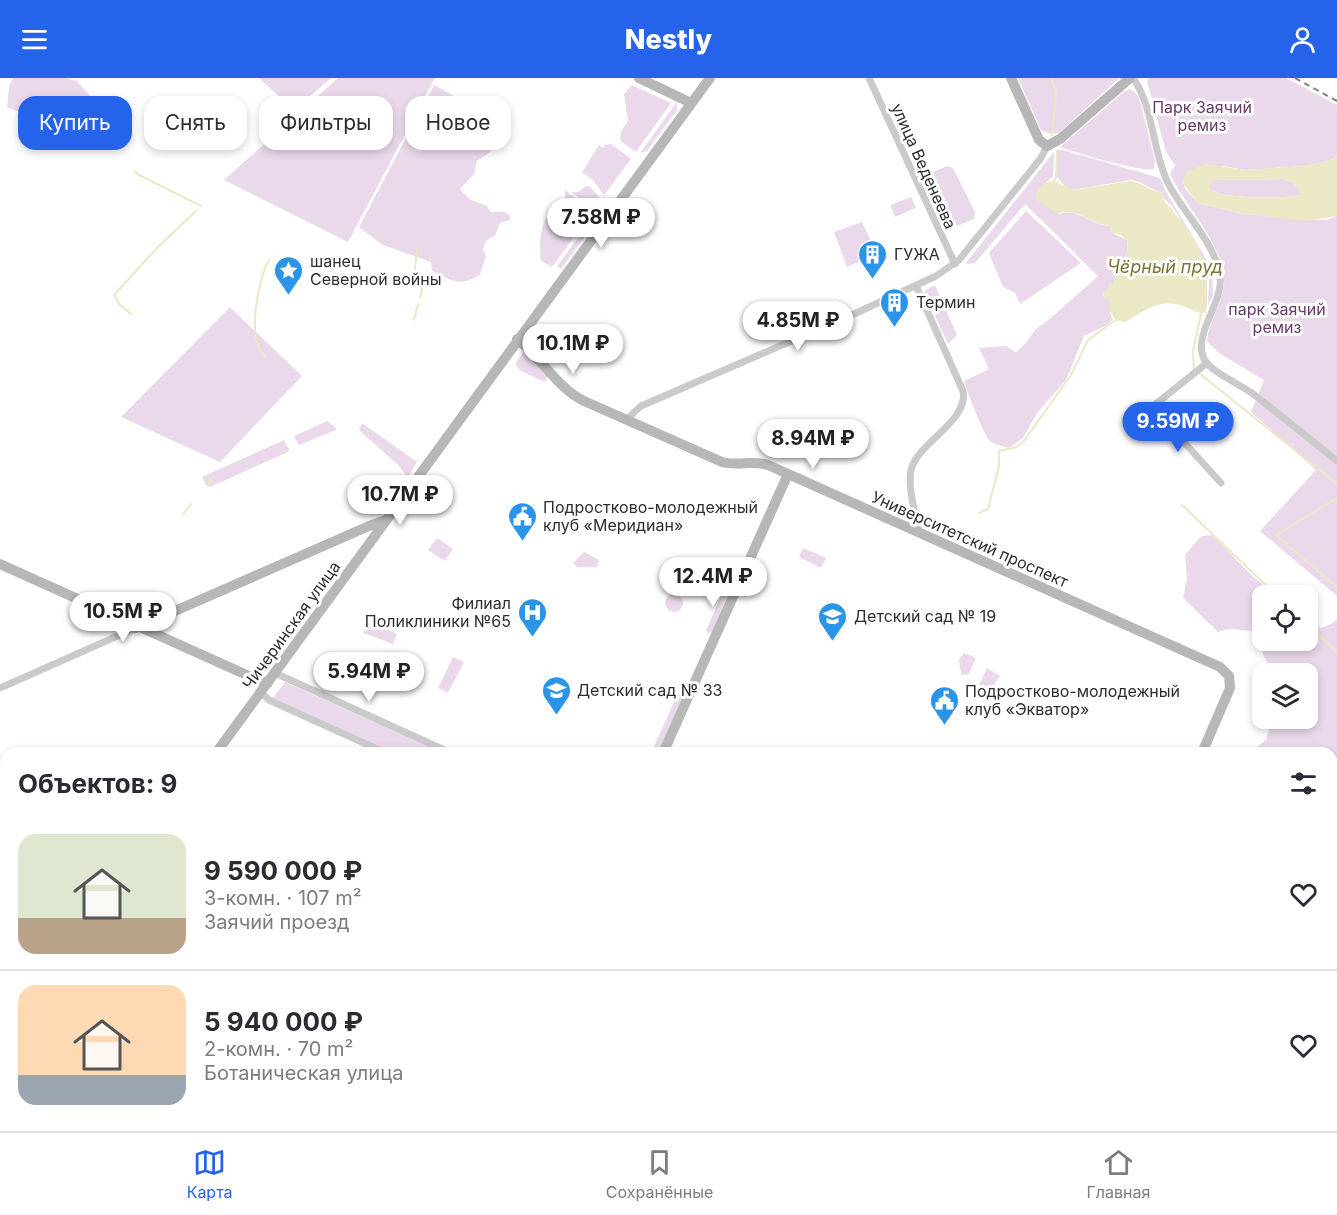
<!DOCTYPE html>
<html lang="ru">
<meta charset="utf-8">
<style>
:root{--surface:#fff;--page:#f7f7f7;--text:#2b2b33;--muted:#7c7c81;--line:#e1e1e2;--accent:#2563eb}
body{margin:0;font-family:Inter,sans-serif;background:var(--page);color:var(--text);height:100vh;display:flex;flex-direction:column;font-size:22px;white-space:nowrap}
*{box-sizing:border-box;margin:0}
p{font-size:20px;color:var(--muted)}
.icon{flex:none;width:33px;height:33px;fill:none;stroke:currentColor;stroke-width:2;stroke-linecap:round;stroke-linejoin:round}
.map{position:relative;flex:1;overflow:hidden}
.panel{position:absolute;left:0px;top:669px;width:1338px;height:384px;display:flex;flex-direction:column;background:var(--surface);border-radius:18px 18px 0 0;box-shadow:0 3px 9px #0003}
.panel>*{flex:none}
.banner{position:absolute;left:18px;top:18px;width:600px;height:54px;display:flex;gap:12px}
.fabs{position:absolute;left:1252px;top:507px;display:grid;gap:12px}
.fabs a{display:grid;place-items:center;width:66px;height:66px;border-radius:12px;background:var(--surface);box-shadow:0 3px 9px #0003;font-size:30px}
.price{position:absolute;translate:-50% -51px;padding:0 14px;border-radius:21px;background:#fff;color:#222;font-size:20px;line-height:39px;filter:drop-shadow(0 2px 3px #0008)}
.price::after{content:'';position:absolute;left:50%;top:36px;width:18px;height:14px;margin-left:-9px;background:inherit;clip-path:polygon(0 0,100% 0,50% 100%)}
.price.current{background:var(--accent);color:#fff}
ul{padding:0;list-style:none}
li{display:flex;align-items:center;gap:18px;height:150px;padding:0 18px}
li+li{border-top:2px solid var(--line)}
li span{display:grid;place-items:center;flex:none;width:168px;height:120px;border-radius:18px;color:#555}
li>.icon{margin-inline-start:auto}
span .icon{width:72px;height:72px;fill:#fffc;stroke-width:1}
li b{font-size:26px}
h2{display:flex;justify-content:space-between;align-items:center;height:72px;padding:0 18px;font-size:26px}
.chip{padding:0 21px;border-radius:18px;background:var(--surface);box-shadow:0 3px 9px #0003;font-size:21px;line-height:54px}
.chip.current{background:var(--accent);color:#fff}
header{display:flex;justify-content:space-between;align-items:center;height:78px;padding:0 18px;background:var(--accent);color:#fff;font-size:27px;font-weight:800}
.menu{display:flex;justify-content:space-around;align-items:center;height:84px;border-top:2px solid var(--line);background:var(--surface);font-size:16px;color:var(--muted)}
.menu a{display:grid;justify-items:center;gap:3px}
.menu .current{color:var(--accent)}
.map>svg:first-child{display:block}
.green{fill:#ead9eb;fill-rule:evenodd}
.water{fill:#ebe8c5;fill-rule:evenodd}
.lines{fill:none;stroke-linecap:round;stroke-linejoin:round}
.stream{stroke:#ebe8c5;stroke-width:2}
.street{stroke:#cacaca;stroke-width:7}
.secondary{stroke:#b7b7b7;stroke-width:10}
.rail{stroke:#828282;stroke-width:2;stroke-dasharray:6 4.5;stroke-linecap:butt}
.labels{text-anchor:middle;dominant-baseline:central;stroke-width:6;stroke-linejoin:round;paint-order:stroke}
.park-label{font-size:16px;fill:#693a66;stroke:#fff}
.street-label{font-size:16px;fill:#2d2d2d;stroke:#fff}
.poi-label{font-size:16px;fill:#2d2d2d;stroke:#fff;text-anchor:start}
.water-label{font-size:18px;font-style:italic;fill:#7c7534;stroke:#fff}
</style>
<header><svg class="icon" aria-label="menu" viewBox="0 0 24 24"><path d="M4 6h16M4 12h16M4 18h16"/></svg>Nestly<svg class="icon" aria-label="person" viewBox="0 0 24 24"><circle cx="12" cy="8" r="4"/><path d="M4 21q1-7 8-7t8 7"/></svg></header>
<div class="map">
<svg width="1337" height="1053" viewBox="0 0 1337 1053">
<rect width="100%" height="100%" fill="#fff"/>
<g class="green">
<polygon points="13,0 65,0 77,3 97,26 95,40 87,52 71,52 58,49 51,42 26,37 7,29 9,9"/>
<polygon points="259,0 331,0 294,32"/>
<polygon points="338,0 435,0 348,164 224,102"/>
<polygon points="1018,0 1119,0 1059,55 1048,55 1041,52"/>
<path d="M1149,0H1286L1337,27V79L1325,84L1304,88L1245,92L1222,88L1184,109L1198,125L1243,136L1326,142L1337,138V518L1260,453L1316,392L1251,334L1264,302L1222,277L1207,264C1208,244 1222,227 1224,207C1227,170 1186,130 1170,96L1175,87L1166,74L1147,3Z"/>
<path d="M434,7L506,46L490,74L477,83L474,96L460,111L469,121L487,128L490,134H505L510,138V142L500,145L495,158C487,160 485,164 483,172L486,177L480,197C460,209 452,203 432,193L431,184L383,167L359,149ZM429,46L457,50L460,52V58L447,67L444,63L439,62L435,63L429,61L428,57L423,54L421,48H427Z"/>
<path d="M632,7L671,25L636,74C619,63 615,61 628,43L624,16Z"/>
<path d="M1129,11L1134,13L1139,20L1155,83L1154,91C1139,94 1078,75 1060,69L1125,13Z"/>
<polygon points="677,24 677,32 647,73 640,75"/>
<polygon points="611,66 631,81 604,117 593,102 582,94 599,67 603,70 605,67"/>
<path d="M1057,72H1063L1160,100L1166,114L1212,191L1213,217L1208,227L1209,199L1198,170L1172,128L1163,120L1164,115C1152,113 1144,104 1131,102L1073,112L1065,109L1057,99Z"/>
<path d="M1054,74L1053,99L1046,104L1058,136C1078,129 1091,147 1110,148L1112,155L1127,162C1131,179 1117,188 1114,205H1110L1108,212L1103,215L1104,219L1111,223L1110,235L1113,241L1107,247L1084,258L1066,302L1037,335L1023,360L1009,370C1002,368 995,367 990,363C984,357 967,314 964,303L989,291L979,270L1006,268L1016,274L1026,265L1035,252L1053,238L1098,198L1025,126L975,185L965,186Z"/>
<polygon points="947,88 953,90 975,134 974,141 957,148 950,146 927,103 929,96"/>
<path d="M1282,101L1293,104L1302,117C1284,121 1239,120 1221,116C1216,115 1212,112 1208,109L1212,102Z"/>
<polygon points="586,108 591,109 601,122 594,131 571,114 578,114"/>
<path d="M565,112L593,133L552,189L541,183C539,161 539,143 557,127C560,125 562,124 565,121Z"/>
<polygon points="911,119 916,130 895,139 890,127"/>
<polygon points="604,124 606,130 561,191 557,188"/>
<polygon points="1026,133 1081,185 1020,226 1015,215 1003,209 989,175"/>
<polygon points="862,144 877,176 847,189 834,154"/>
<polygon points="935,207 957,257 948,266 924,213"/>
<polygon points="230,229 302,298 220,384 121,339"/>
<polygon points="524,273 548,297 545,304 521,293 515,286"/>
<polygon points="327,343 336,350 336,352 299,367 294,358"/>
<polygon points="362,345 417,384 408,399 398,387 359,352"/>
<polygon points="284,362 289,371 288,374 210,409 206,407 202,399"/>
<polygon points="1213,457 1251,497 1276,517 1263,518 1263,562 1308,562 1308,544 1321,550 1331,546 1337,541 1337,1053 1039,1053 1041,1047 1332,1047 1332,675 1250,675 1266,662 1272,641 1308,640 1308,596 1272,595 1252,553 1230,551 1218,554 1183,520 1187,501 1185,477 1201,458"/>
<polygon points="437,460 453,471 445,483 428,472"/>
<polygon points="803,470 826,480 821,490 799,479"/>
<polygon points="584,474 599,482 597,489 577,489 573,485"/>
<polygon points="737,483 741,487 712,554 708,555 706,552"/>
<circle cx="674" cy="525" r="9"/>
<polygon points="370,543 397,556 393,566 363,555"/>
<polygon points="964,575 976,580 969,596 961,597 959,582"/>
<polygon points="453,579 464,584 448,615 438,610"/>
<polygon points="987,590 1000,598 993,609 989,607 985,612 978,609"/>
<polygon points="285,604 443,675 394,675 273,620"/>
<polygon points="678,615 683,618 658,675 651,675"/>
<polygon points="148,1047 312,1047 310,1053 156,1053"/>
<polygon points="650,1047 703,1047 711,1053 647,1053"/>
</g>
<g class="water">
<path d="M429,46L460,52V58L455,69H451C439,61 444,62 430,64L428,57L420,53L421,47L427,48Z"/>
<path d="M1337,79V138L1308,143L1243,136L1198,125L1182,105L1186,94L1206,86L1245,92L1304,88L1325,84ZM1282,101L1293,104L1301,117C1284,121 1238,120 1221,116C1216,115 1212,112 1208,109L1212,102Z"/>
<path d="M1054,103L1073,112L1131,103C1143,105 1152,114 1164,115L1163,121L1167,127L1173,131V134C1202,163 1211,195 1206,235C1197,236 1191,231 1183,228C1158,220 1145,233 1125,244L1116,243L1108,230L1111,223L1104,219L1103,215L1108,212L1110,205H1114C1116,188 1129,182 1128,164L1121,157L1112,155L1110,148C1091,147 1077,128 1058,136L1037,122L1035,117C1040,108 1044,104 1054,103Z"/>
</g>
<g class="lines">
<g class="stream">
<polyline points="1051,0 1056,15 1052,57"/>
<polyline points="135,93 139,97 201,128"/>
<polyline points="1054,103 1056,100 1057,73"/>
<polyline points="417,170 415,190 422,211 420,220"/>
<polyline points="131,236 120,227 114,217 158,169 196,133"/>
<polyline points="414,242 418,226"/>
<path d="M265,278C246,262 258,201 269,182"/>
<polyline points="1194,292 1193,274 1201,236"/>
<polyline points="1199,295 1337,406"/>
<polyline points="208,406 214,399"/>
<polyline points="1337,420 1276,457 1337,509"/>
<polyline points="1182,427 1277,518"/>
<polyline points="979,435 988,431 999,388 999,373 1017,369 1023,364 1071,297 1088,262 1117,241"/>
<polyline points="183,436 191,426"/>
<polyline points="1308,547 1337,574"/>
</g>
<g class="street">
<polyline points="869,0 955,186"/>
<path d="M1133,0C1154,30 1152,71 1167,103C1181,133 1216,165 1220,198C1224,224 1192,257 1204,281C1211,294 1239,306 1252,315C1280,337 1309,360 1337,383"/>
<path d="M916,208L963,313C969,342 920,364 912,389C906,405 916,437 919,455"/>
<polyline points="1207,285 1152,329 1221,405"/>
<polyline points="626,342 641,328 854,236 936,198 959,182 1041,80 1047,68"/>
<polyline points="275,595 451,675"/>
<polyline points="0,610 131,552"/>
<polyline points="261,614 269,622 386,675"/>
<polyline points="515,1047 528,1053"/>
</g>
<g class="secondary">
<polyline points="639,0 691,25"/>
<polyline points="1011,0 1039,62 1047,68 1060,61 1130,0"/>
<path d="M517,261C541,279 557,310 584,323L722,384C737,388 753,382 768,387L1220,589L1229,598L1230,610L1202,675"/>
<polyline points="0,486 249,598 268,605"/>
<polyline points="136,550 369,448 386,442"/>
<polyline points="216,675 710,0"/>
<polyline points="663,675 788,396"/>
<polyline points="0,858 6,860"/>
<polyline points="0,872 6,875"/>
<polyline points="392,1047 406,1053"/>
<polyline points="424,1047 438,1053"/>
<polyline points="494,1053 497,1047"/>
<polyline points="1033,1053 1036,1047"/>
</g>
<polyline class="rail" points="1295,0 1337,23"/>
</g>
<defs>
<symbol id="building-pin" viewBox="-11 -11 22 30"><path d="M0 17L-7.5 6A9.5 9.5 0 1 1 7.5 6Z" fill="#2a94e8" stroke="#fff"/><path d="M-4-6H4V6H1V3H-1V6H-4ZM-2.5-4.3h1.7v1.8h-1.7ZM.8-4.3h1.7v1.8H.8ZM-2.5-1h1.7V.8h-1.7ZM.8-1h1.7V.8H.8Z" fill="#fff"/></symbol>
<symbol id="sight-pin" viewBox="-11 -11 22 30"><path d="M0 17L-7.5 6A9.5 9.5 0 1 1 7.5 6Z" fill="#2a94e8" stroke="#fff"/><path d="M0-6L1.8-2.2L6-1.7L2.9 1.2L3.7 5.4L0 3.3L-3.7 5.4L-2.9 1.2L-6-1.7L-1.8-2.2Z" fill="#fff"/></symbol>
<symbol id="civic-pin" viewBox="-11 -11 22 30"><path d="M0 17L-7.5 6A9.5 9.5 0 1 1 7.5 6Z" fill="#2a94e8" stroke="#fff"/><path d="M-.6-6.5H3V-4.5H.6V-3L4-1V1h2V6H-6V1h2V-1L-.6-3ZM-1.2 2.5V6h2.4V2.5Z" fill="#fff"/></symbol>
<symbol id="hospital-pin" viewBox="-11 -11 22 30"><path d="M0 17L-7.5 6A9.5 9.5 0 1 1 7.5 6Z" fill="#2a94e8" stroke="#fff"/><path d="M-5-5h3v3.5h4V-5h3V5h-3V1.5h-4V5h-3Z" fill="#fff"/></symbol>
<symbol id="school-pin" viewBox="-11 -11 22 30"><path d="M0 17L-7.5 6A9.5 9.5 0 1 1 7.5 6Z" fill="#2a94e8" stroke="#fff"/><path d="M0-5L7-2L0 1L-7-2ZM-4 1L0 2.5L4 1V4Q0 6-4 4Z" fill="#fff"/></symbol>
</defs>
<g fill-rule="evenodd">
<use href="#building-pin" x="856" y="160" width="33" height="45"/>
<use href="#sight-pin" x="272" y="176" width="33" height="45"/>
<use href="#building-pin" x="878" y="208" width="33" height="45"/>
<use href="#civic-pin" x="506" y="422" width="33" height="45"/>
<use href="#hospital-pin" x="516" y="518" width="33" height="45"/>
<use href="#school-pin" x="816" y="522" width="33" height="45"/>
<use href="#school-pin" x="540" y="596" width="33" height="45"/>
<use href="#civic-pin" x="928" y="606" width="33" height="45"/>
</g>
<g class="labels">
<g class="park-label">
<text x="1202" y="29">Парк Заячий<tspan x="1202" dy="18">ремиз</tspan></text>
<text x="1277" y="231">парк Заячий<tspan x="1277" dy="18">ремиз</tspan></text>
</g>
<g class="street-label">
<text transform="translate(924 88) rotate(66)">улица Веденеева</text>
<text transform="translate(970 461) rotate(24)">Университетский проспект</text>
<text transform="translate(291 547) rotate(-54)">Чичеринская улица</text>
</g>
<g class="poi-label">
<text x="894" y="176">ГУЖА</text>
<text x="310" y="183">шанец<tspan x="310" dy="18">Северной войны</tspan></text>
<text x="916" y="224">Термин</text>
<text x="543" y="429">Подростково-молодежный<tspan x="543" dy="18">клуб «Меридиан»</tspan></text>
<text x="511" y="525" text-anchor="end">Филиал<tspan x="511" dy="18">Поликлиники №65</tspan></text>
<text x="854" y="538">Детский сад № 19</text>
<text x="577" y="612">Детский сад № 33</text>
<text x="965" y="613">Подростково-молодежный<tspan x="965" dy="18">клуб «Экватор»</tspan></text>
</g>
<g class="water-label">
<text x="1165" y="188">Чёрный пруд</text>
</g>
</g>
</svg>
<div class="fabs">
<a><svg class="icon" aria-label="locate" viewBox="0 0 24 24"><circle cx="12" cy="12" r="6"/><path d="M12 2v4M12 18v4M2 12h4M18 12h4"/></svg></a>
<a><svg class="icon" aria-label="layers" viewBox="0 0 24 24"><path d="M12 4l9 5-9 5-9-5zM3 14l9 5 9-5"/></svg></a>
</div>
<b class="price" style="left:601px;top:171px">7.58M ₽</b>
<b class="price" style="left:798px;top:274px">4.85M ₽</b>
<b class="price" style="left:573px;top:297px">10.1M ₽</b>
<b class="price current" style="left:1178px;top:375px">9.59M ₽</b>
<b class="price" style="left:813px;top:392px">8.94M ₽</b>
<b class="price" style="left:400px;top:448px">10.7M ₽</b>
<b class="price" style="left:713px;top:530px">12.4M ₽</b>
<b class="price" style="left:123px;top:565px">10.5M ₽</b>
<b class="price" style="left:369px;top:625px">5.94M ₽</b>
<div class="banner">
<a class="chip current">Купить</a>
<a class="chip">Снять</a>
<a class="chip">Фильтры</a>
<a class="chip">Новое</a>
</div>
<section class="panel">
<h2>Объектов: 9<svg class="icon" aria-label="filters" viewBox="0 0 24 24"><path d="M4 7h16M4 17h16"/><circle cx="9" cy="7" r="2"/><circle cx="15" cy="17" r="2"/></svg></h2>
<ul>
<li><span style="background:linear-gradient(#dfe7d0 70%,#b9a48a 0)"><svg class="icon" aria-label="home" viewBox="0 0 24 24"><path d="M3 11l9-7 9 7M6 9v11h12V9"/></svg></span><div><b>9 590 000 ₽</b><p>3-комн. · 107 m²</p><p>Заячий проезд</p></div><svg class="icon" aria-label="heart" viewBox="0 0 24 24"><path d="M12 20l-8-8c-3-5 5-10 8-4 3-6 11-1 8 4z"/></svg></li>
<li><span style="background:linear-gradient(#ffd9b3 75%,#9aa5b1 0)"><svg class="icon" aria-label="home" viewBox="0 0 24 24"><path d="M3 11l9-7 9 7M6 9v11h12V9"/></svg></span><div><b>5 940 000 ₽</b><p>2-комн. · 70 m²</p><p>Ботаническая улица</p></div><svg class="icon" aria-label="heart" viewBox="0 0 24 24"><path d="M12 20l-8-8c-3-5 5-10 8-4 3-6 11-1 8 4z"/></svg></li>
</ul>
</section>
</div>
<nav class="menu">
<a class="current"><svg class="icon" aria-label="map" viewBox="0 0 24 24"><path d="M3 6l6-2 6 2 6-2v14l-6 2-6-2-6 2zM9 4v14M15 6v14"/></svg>Карта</a>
<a><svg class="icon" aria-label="saved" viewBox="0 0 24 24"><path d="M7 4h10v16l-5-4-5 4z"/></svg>Сохранённые</a>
<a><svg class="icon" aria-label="home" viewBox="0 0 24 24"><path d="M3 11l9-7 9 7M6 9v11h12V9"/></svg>Главная</a>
</nav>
